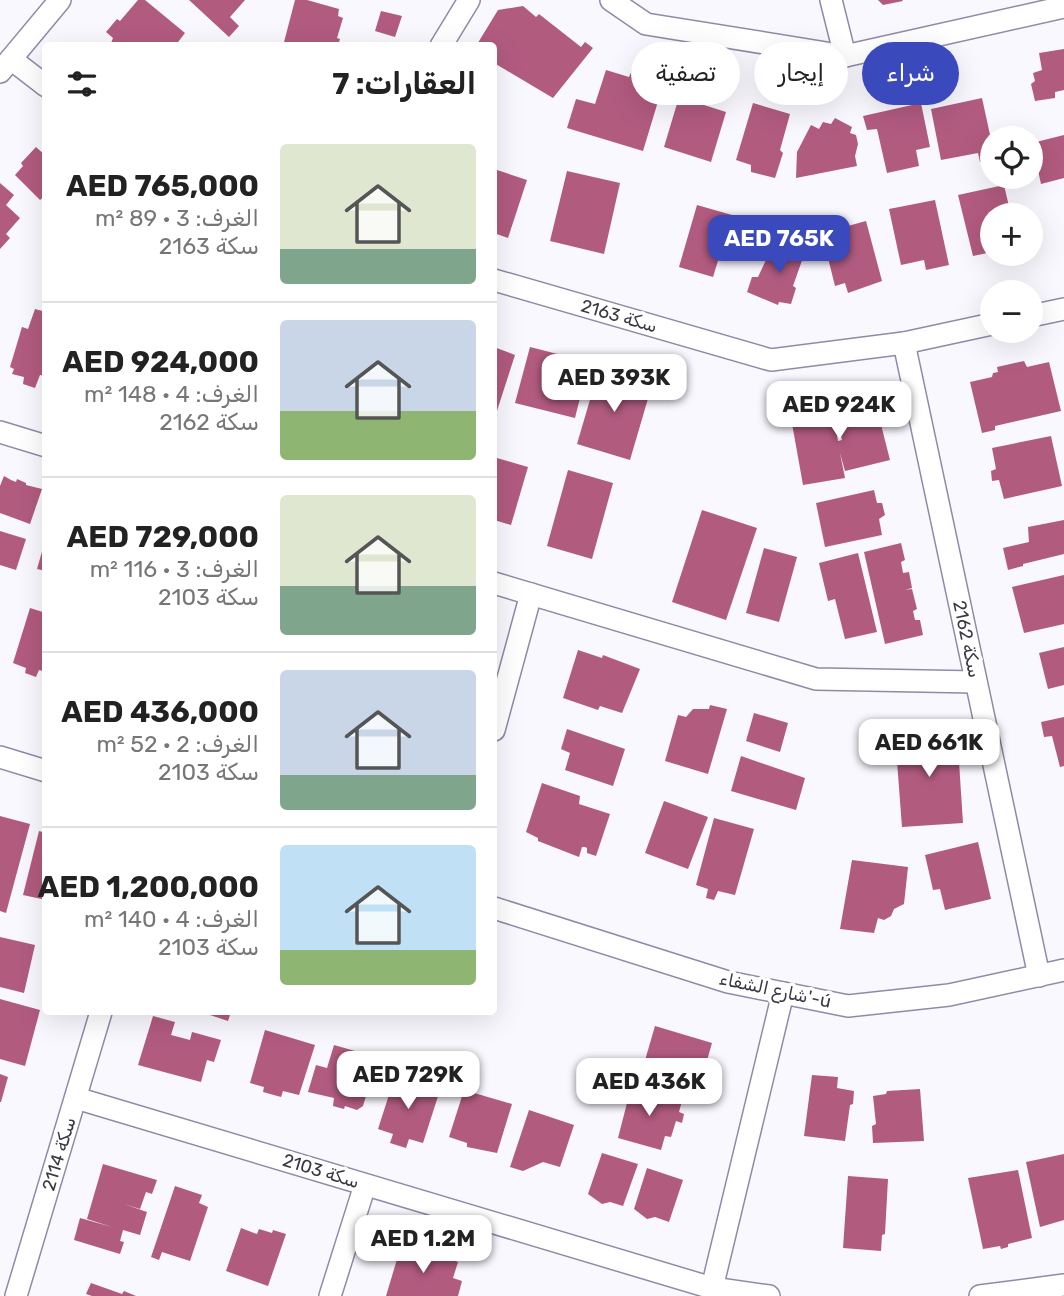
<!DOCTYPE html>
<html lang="ar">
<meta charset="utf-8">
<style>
:root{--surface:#fff;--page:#f2f2f2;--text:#222;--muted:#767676;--line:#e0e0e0;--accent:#3a49bc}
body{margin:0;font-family:Rubik,"Noto Sans Arabic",sans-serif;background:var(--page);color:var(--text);direction:rtl;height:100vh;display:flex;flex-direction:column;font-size:26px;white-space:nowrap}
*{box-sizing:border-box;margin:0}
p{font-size:23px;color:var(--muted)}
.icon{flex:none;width:38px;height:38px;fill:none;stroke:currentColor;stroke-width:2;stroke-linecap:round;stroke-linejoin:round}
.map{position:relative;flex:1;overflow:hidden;direction:ltr}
.side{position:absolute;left:42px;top:42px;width:455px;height:973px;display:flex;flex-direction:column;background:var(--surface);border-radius:7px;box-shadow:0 7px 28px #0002;direction:rtl}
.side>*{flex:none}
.guide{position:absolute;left:518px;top:42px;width:441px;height:63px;direction:rtl;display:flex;gap:14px}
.tools{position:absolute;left:980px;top:126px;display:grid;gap:14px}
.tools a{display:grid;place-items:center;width:63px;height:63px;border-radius:50%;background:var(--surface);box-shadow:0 7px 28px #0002;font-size:35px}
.price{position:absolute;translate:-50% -60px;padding:0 16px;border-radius:14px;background:#fff;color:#222;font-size:23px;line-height:46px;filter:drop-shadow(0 2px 4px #0008)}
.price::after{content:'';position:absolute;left:50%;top:42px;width:21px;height:16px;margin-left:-10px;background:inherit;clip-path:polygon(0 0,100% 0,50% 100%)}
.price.active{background:var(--accent);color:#fff}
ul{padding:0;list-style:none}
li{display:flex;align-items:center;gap:21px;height:175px;padding:0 21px}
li+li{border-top:2px solid var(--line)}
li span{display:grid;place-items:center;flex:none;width:196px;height:140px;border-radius:7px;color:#555}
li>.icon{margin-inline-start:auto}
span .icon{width:84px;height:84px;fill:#fffc;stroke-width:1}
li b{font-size:30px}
h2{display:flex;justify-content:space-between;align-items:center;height:84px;padding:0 21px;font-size:30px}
.tag{padding:0 24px;border-radius:32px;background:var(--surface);box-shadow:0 7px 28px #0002;font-size:24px;line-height:63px}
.tag.active{background:var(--accent);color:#fff}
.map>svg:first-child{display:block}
.building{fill:#b15b7f}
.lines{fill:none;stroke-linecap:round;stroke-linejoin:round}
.minor-casing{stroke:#9289a9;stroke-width:24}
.minor{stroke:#fff;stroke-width:21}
.labels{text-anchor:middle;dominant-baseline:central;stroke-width:7;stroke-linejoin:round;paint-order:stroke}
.street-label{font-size:18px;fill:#3b3744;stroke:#fff}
</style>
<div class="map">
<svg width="1064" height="1296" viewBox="0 0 1064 1296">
<rect width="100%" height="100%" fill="#faf8ff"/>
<g class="building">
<polygon points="138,0 145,0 185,33 175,46 110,46 113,38 106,32 117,19 120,21"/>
<polygon points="189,0 245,0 230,17 239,26 229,37"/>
<polygon points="295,0 307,0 339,9 338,16 343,18 337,38 340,39 338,46 283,46"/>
<polygon points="878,0 902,0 903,1 883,5"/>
<polygon points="523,6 536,17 539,14 581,47 585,42 593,48 553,98 494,63 494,46 476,46 498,10"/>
<polygon points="381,11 402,16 395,37 375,31"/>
<polygon points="1064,49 1064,90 1055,92 1055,98 1035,101 1031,84 1035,81 1033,73 1042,70 1039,53"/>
<polygon points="633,68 648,72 647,80 663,85 643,151 567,128 576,99 595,104 606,70 629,77"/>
<polygon points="679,97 726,112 711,162 664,147"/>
<polygon points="982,98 992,144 992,159 980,162 978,153 941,160 931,109"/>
<polygon points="753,103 790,114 780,150 783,153 775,178 751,172 751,165 736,160"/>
<polygon points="921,103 930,147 916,150 919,166 887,173 877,129 867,130 863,116"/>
<polygon points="835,118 852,127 850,133 856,135 858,144 855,156 857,166 796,178 797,152 811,125 819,129 823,122 831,124"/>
<polygon points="1064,135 1064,178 1041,184 1032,143"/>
<polygon points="36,147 46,156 46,195 40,200 15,175 23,166 21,163"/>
<polygon points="494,169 527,180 508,238 494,233"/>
<polygon points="567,171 620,183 604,254 550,241"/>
<polygon points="0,183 14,195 6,205 20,218 6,234 10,238 0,249"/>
<polygon points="1004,185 1011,215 992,215 992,252 973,256 958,195"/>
<polygon points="935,200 949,265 926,270 924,260 901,265 889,209"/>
<polygon points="697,205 732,215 713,277 679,267"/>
<polygon points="866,221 882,281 848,293 845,283 835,286 827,254 830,252 826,232"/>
<polygon points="783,241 806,249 793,286 796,288 791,304 779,302 778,305 747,292 752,277 758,277 772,247 779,249"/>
<polygon points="35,309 46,312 46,376 40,375 35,388 23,384 24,377 12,374 14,369 10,367 22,327 28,329"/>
<polygon points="494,347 515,355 496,414 494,413"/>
<polygon points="530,347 589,362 575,418 515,403"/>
<polygon points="1024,361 1027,367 1049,362 1061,411 995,426 995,430 982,433 970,382 992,377 993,373 998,372 997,367"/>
<polygon points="599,369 652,385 630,460 577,444"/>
<polygon points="874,397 890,460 845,471 840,453 845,478 803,485 791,418 832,410 838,441 842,440 834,406"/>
<polygon points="1051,436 1062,486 1004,499 999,480 992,481 991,471 996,469 992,448"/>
<polygon points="497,458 528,467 511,525 494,520 494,472"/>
<polygon points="568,470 613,483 592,559 547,546"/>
<polygon points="4,476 11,480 16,482 17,479 26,483 26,485 42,489 30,524 0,513 0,486"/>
<polygon points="874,490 877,503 882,503 885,515 879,519 882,535 825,547 816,503"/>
<polygon points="702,510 757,528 726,620 672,602"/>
<polygon points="1064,520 1064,554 1023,564 1023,566 1008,570 1003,548 1029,542 1028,527"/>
<polygon points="0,531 26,539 16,570 0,565"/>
<polygon points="45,541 46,542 46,571 37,569"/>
<polygon points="901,543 905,560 901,562 903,573 909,572 912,588 905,590 912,589 917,609 913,611 915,620 920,620 923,635 885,644 864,552"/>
<polygon points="764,548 797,557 779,622 746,613"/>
<polygon points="858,553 877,632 845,639 835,599 828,601 819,563"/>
<polygon points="1064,575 1064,624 1024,633 1012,587"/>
<polygon points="30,608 46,613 46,672 39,670 36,677 25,673 26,668 13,663"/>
<polygon points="1064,647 1064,685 1048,689 1039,653"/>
<polygon points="578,650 602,658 603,655 640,669 622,713 600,706 598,710 563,698"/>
<polygon points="710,705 727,709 708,774 665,761 678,715 686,717 693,709 709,709"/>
<polygon points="754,713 788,723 780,752 746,741"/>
<polygon points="1064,717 1064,766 1060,767 1052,736 1044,737 1041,722"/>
<polygon points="567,729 625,749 613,786 565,770 570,753 561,749"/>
<polygon points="957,731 963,823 902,827 895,735"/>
<polygon points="741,756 805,778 796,810 731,791"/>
<polygon points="542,783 580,796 579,804 610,814 596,856 587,853 587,848 585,847 582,847 579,857 538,841 538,838 526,832"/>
<polygon points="664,801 708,817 688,869 645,853"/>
<polygon points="0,816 30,824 6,913 0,911"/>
<polygon points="714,818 754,829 735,895 718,891 714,900 706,898 708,889 696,885"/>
<polygon points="39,831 46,833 46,900 23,895"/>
<polygon points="978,842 991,899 945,910 940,889 933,890 925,855"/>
<polygon points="852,860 908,867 904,904 894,909 891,916 884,920 878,918 874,933 840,929"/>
<polygon points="0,937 35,945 24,993 0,987"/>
<polygon points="0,999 40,1010 25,1066 0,1059"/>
<polygon points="201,1012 231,1012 228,1021"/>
<polygon points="153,1016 175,1022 171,1035 190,1040 192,1032 221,1040 214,1062 207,1060 201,1082 138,1065"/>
<polygon points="655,1026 712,1043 698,1092 641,1074"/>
<polygon points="265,1030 315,1045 299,1095 283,1091 281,1097 263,1092 264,1087 250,1083"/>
<polygon points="334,1045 355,1051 354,1057 380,1065 373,1091 366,1096 363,1106 357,1110 345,1106 344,1109 333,1106 334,1098 308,1092 316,1065 327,1068"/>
<polygon points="0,1074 8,1077 1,1102 0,1102"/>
<polygon points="812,1075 838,1077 837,1088 854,1091 853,1104 850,1105 845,1141 804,1136"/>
<polygon points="395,1076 440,1090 423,1143 409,1139 406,1148 390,1143 393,1134 378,1129"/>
<polygon points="627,1086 682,1101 679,1112 684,1114 682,1123 676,1121 671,1137 665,1136 661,1150 618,1138 627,1103 621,1101"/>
<polygon points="920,1089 924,1141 873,1143 872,1126 876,1124 873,1096 886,1094 887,1091"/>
<polygon points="464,1090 512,1104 497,1153 467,1147 467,1143 449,1137"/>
<polygon points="529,1110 574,1125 560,1167 543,1162 523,1171 510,1167"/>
<polygon points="602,1153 638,1164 623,1206 610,1202 602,1204 588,1194"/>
<polygon points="1064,1154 1064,1220 1040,1227 1026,1162"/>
<polygon points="103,1164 157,1180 152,1194 146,1192 140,1209 124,1204 147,1212 140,1235 123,1230 120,1241 124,1242 120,1254 74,1240 80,1218 112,1227 87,1219"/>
<polygon points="647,1168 683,1180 669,1222 655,1217 647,1219 634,1209"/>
<polygon points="1018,1170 1032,1238 1008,1244 1008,1247 1001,1249 1000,1246 983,1249 968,1178"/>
<polygon points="848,1176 888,1179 885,1234 882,1235 881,1251 843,1248"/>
<polygon points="175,1186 202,1195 199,1203 208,1207 190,1261 162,1252 159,1260 151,1257"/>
<polygon points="241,1228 257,1234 259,1229 272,1233 273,1230 286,1234 268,1286 226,1271"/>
<polygon points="406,1244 458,1262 453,1278 462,1281 458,1296 386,1296 401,1246"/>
<polygon points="91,1283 122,1294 124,1291 136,1296 92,1296 86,1294"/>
</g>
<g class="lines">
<defs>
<g id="minor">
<polyline points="611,0 646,24 845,56 1064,7"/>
<polyline points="831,0 845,56"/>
<polyline points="441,46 469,0"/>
<polyline points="11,59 46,86"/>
<polyline points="0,72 60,0"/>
<polyline points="494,280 771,360 904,343 992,324"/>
<polyline points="1031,316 1064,309"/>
<polyline points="904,343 1039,976"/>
<polyline points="0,432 46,446"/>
<polyline points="494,583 816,679 976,682"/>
<polyline points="494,730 531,594"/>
<polyline points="0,757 46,771"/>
<polyline points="494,908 728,982 848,1006 949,995 1064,970"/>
<polyline points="76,1098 712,1288 769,1296"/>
<polyline points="712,1288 783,993"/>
<polyline points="16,1296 101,1012"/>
<polyline points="330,1296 365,1185"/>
<polyline points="980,1296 1064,1285"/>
</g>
</defs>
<use href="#minor" class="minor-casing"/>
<use href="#minor" class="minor"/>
</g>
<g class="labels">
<g class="street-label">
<text transform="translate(619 316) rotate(16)">سكة 2163</text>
<text transform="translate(967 639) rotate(78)">سكة 2162</text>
<text transform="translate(775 990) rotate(12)">شارع الشفاء'-ú</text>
<text transform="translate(59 1154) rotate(-73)">سكة 2114</text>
<text transform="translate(321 1171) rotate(17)">سكة 2103</text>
</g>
</g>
</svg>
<div class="tools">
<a><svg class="icon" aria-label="locate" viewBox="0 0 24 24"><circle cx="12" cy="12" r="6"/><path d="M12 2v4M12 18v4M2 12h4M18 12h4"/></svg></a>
<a>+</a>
<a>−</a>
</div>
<b class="price active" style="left:779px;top:275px">AED 765K</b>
<b class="price" style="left:614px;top:414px">AED 393K</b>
<b class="price" style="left:839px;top:441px">AED 924K</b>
<b class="price" style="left:929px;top:779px">AED 661K</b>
<b class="price" style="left:408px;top:1111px">AED 729K</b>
<b class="price" style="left:649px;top:1118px">AED 436K</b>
<b class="price" style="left:423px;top:1275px">AED 1.2M</b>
<div class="guide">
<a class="tag active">شراء</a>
<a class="tag">إيجار</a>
<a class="tag">تصفية</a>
</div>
<section class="side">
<h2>العقارات: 7<svg class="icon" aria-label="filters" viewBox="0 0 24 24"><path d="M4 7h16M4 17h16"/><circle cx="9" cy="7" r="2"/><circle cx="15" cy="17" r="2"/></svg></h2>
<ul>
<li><span style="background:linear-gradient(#dfe7d0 75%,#7fa58c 0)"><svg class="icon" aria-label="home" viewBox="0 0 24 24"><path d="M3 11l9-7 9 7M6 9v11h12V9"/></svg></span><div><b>AED 765,000</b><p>الغرف: 3 · 89 m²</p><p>سكة 2163</p></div></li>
<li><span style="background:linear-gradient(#c9d6e8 65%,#8fb573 0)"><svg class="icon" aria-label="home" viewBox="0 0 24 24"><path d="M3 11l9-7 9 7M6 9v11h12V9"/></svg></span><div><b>AED 924,000</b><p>الغرف: 4 · 148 m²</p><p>سكة 2162</p></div></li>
<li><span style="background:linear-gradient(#dfe7d0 65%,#7fa58c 0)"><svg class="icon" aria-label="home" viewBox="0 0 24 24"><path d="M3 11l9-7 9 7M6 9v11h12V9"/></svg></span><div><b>AED 729,000</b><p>الغرف: 3 · 116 m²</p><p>سكة 2103</p></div></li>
<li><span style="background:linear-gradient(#c9d6e8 75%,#7fa58c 0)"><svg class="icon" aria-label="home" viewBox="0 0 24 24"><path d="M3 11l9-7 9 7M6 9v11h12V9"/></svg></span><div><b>AED 436,000</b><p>الغرف: 2 · 52 m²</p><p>سكة 2103</p></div></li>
<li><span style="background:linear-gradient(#bfe0f5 75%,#8fb573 0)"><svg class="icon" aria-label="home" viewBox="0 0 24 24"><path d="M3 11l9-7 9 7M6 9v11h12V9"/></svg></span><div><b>AED 1,200,000</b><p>الغرف: 4 · 140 m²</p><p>سكة 2103</p></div></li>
</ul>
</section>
</div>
